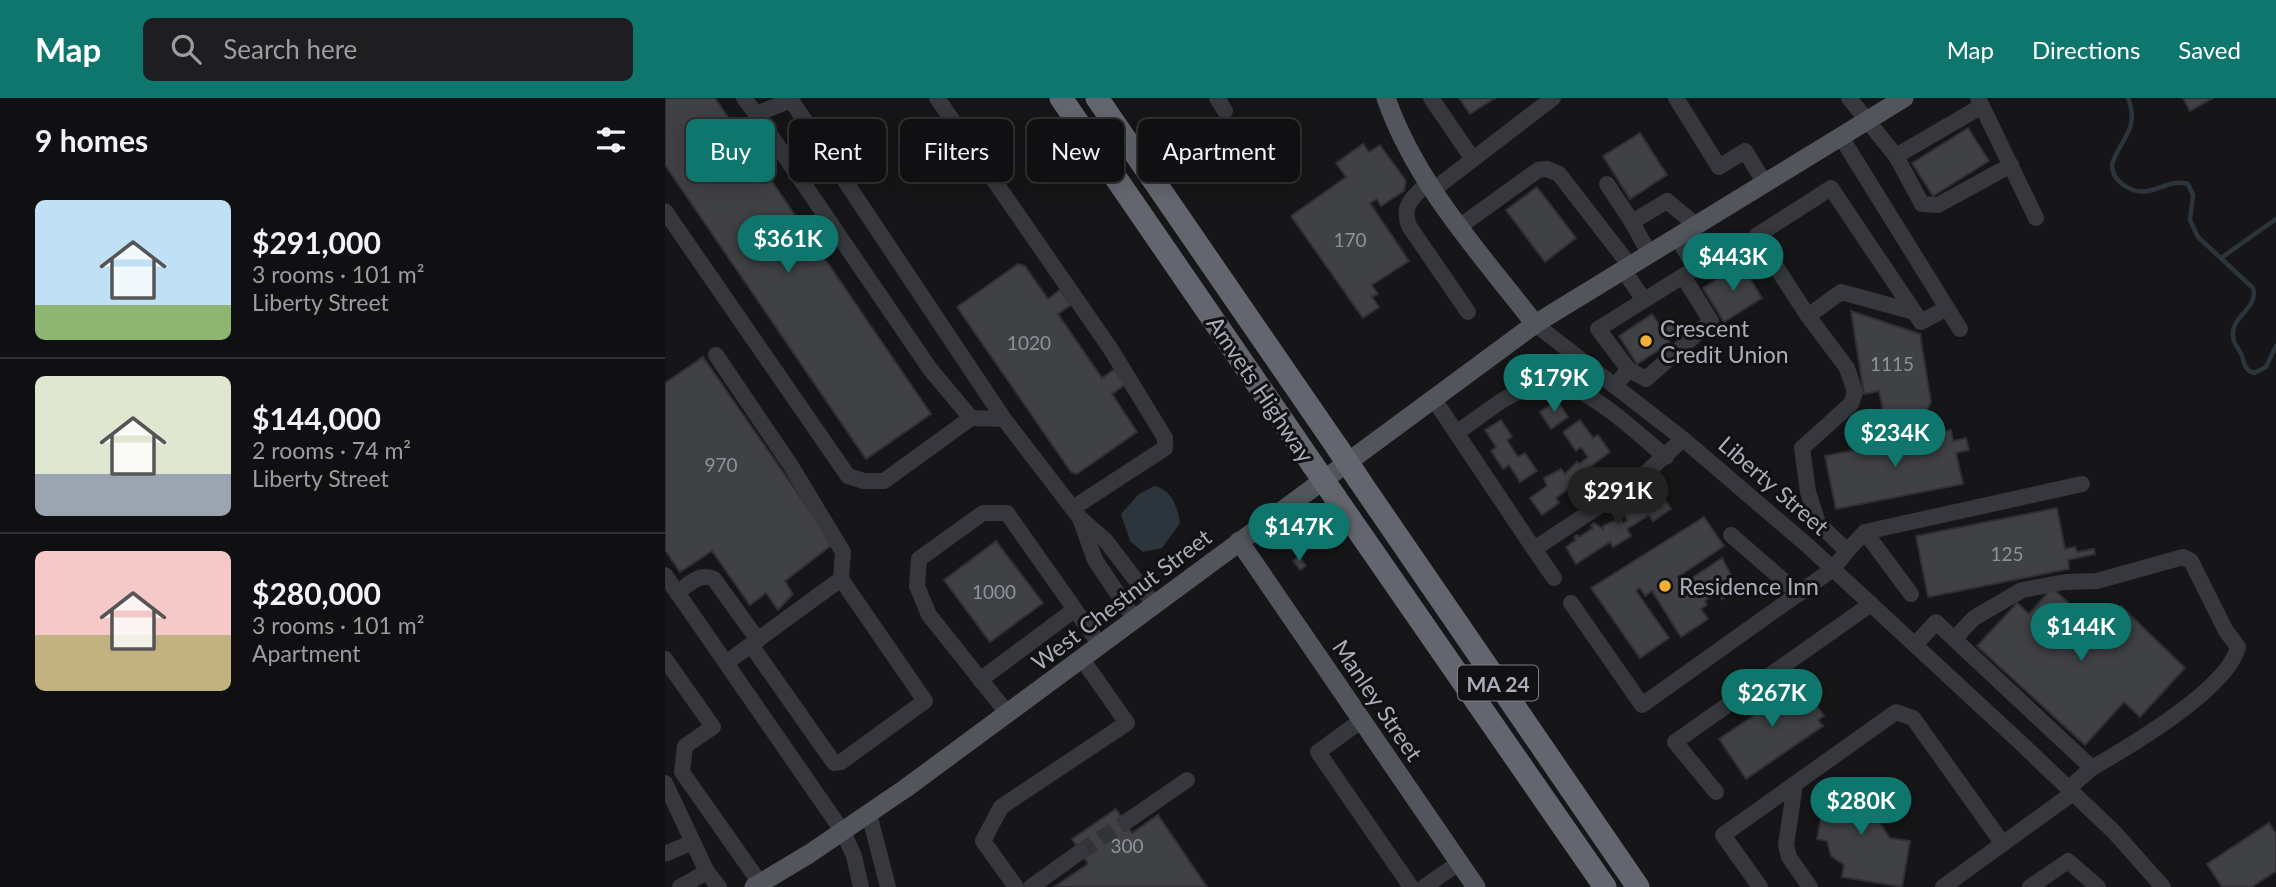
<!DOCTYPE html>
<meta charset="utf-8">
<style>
:root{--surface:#101012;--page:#1e1e20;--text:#f1f3f6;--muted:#9c9d9f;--line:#303032;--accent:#0f766e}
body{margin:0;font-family:Lato,sans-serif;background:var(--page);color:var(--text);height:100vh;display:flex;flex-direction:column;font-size:26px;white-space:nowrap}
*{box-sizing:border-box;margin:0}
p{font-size:23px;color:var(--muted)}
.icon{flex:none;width:38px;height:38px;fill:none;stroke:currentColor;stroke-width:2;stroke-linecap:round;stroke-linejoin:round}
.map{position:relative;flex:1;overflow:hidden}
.details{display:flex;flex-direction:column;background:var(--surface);width:665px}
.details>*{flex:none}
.guide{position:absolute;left:21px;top:21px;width:665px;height:63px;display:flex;gap:14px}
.price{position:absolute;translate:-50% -60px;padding:0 16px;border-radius:24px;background:var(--accent);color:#fff;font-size:23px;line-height:46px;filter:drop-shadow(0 2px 4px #0008)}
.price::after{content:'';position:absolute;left:50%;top:42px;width:21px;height:16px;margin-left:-10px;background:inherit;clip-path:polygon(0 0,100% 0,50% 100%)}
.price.active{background:#222;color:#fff}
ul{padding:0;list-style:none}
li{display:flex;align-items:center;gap:21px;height:175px;padding:0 35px}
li+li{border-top:2px solid var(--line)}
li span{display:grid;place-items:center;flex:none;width:196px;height:140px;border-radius:10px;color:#555}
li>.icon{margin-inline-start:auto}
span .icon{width:84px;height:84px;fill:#fffc;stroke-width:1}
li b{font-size:30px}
h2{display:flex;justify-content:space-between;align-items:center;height:84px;padding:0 35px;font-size:30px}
.pill{padding:0 24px;border-radius:10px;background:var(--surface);box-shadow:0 4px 18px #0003,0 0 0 2px var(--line);font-size:24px;line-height:63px}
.pill.active{background:var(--accent);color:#fff}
header{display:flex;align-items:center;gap:42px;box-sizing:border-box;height:98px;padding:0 35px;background:var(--accent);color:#fff}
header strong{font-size:33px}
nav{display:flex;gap:38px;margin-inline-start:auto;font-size:24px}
.search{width:490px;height:63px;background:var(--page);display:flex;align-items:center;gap:18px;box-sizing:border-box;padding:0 24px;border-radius:10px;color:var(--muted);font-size:26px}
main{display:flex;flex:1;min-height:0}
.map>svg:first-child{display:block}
.water{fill:#2c353c}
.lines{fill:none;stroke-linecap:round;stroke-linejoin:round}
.stream{stroke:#2c353c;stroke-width:4.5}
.building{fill:#404145;stroke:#303034;stroke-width:2}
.minor-tunnel{stroke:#333438;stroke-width:16;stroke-dasharray:16 8;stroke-linecap:butt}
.minor{stroke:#37383d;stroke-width:16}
.major{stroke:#53555c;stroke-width:19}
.highway{stroke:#63666e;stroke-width:23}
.highway-bridge{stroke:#63666e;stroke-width:23}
.poi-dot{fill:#f2b134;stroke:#111113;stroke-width:2.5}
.labels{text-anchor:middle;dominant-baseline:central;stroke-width:6;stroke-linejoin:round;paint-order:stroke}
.number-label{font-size:19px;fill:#8e929b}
.shield{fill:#111113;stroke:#7b7e86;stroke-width:2}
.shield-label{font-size:21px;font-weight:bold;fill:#a8adb8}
.poi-label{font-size:23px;fill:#a8adb8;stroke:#111113;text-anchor:start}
.street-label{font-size:23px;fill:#a8adb8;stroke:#111113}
</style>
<header>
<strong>Map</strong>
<div class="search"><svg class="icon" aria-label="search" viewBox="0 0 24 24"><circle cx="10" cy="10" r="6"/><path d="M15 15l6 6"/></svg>Search here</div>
<nav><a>Map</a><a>Directions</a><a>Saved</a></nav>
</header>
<main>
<section class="details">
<h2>9 homes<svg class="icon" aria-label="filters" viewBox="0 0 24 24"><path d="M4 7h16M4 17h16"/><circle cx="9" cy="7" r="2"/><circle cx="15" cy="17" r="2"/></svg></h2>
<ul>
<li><span style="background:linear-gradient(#bfe0f5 75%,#8fb573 0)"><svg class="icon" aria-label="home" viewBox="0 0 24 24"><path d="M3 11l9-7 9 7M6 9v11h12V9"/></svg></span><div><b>$291,000</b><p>3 rooms · 101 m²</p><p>Liberty Street</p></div></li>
<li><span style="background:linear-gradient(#dfe7d0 70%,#9aa5b1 0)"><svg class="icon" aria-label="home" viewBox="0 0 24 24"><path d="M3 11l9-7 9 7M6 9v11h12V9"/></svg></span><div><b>$144,000</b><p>2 rooms · 74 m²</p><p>Liberty Street</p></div></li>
<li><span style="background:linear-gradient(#f6c9c9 60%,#c2b280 0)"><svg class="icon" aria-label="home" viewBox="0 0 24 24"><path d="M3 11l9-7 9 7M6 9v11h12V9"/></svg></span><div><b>$280,000</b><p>3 rooms · 101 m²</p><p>Apartment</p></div></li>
</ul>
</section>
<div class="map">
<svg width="1611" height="789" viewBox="0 0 1611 789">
<rect width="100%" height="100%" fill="#161618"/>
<path class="water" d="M489,388C507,392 512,408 515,425L497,450L478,454L465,443L456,416L474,396Z"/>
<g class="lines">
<g class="stream">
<path d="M1463,0C1475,32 1456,39 1447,66C1447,75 1450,80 1457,86C1484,106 1499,79 1523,86L1528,97L1525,122L1533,139L1588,190C1594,211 1566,217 1568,238C1568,247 1575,251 1577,258C1580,267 1579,271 1589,275L1601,269L1611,248"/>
<polyline points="1556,160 1611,121"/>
</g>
</g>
<g class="building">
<polygon points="0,0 50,0 266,316 201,361 0,67"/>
<polygon points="794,0 830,0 805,16"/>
<polygon points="1518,0 1548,0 1525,13"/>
<polygon points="1303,30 1324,63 1268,98 1247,65"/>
<polygon points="975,35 1002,77 965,101 938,58"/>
<polygon points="698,46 704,54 715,47 741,83 739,93 716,108 712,101 705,105 744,163 707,187 713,196 707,199 714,209 698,220 626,118 681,79 671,65"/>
<polygon points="872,89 911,140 880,164 841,112"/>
<polygon points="353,166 360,168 383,201 395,192 406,207 393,216 437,280 450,271 461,286 447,296 472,334 412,376 406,374 292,209"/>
<polygon points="1076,166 1097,200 1059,224 1038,190"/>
<polygon points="1186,213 1255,236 1266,304 1259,317 1220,322 1214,293 1199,296"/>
<polygon points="987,216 997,231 1010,223 1016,233 1003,241 1005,245 972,266 954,238"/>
<polygon points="38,259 168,446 120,483 128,496 113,512 101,495 85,507 47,453 15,474 0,452 0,285"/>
<polygon points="892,302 903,319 886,331 875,314"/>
<polygon points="836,322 847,339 842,342 853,359 860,355 872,373 855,384 844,367 838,371 826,353 831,349 820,332"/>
<polygon points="915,322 928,340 933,337 945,354 921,372 928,382 911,394 907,388 891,400 894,405 877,417 865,400 882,388 879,380 896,371 900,376 912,364 914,366 923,359 916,349 911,353 898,334"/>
<polygon points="1286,332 1288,343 1301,340 1304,352 1291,355 1298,386 1171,411 1160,358"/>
<polygon points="994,393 1006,411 988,423 984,417 962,431 966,438 948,449 945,444 911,466 901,449 911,442 909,439 912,437 914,439 928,430 926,427 929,425 938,431 938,428 955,420 958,425 962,423 956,408 974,399 977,404"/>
<polygon points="1392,410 1400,451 1410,449 1412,454 1429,451 1430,456 1403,462 1404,471 1263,499 1251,438"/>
<polygon points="1039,419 1059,448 1013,479 1018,486 1057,460 1073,490 1057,501 1053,494 1040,503 1042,507 1036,511 1043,521 1016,539 987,493 980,498 975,490 971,493 1004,540 975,560 926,490"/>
<polygon points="331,443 378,505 325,544 279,482"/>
<polygon points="634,458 641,468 635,472 628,463"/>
<polygon points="1387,490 1434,532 1456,508 1520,570 1475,619 1459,604 1420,647 1312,548 1352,505 1364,516"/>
<polygon points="1128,589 1134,597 1141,592 1159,618 1153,622 1158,628 1081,681 1054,641 1088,618 1078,604 1096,592 1105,605"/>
<polygon points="1163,682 1208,690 1205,710 1225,740 1245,743 1237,789 1177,779 1179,767 1166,758 1162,743 1152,741"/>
<polygon points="451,711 467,735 493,717 542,789 389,789 423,766 407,741"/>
<polygon points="1604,725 1611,736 1611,773 1587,789 1557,789 1542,766"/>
</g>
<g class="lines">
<polyline class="minor-tunnel" points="415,754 461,724"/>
<g class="minor">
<polyline points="79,0 91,16"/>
<polyline points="272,0 445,250 500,340 500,350 408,410"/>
<polyline points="552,0 560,13"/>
<polyline points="766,0 807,60"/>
<polyline points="1011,0 1054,69 1080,53 1100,85"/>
<polyline points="1184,0 1231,58"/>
<polyline points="1313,0 1371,120"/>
<polyline points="1317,8 1231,58 1257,106 1273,107 1346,67"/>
<polyline points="1176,39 1295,231"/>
<path d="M763,85C748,99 736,107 744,128L803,214"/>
<polyline points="942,86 967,124"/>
<polyline points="768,92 888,0"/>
<polyline points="0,113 183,378 199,383 219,383 306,320"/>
<polyline points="794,129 873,72 882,71 894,76 966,169"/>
<polyline points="1013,140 1030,170"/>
<polyline points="985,157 967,124 1002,103 1032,128"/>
<polyline points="959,173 979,202"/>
<polyline points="1143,218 1176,194 1249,214"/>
<polyline points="870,226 1018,341 1142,447 1359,648 1450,735 1498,789"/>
<polyline points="51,257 126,368 178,454 176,481"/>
<polyline points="964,272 933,231 1018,178"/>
<polyline points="949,288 964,272 981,281 1046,223 1018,178 1062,150"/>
<polyline points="768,300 869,451 972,383 1018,341"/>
<polyline points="339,321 126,2 91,16 265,271 306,320 339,321 415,420 441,443 489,506"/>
<path d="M791,335C817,318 844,293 874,286C914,276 971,335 1001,359"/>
<polyline points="416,423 430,462 469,520"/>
<polyline points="1200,434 1246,496"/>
<polyline points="1066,437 1134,496"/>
<polyline points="869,451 889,480"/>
<polyline points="1182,453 1200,434 1417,386"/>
<polyline points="0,477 61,565"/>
<path d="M12,495C23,487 34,474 49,481L93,542"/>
<polyline points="906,505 977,607 1168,471 1182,453 1153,425 1143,394 1137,350 1186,306 1190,294 1182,270 1143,218 1091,138 1166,90 1256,224 1282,210"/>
<path d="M1289,541L1309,520L1357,492L1400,484L1432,483L1518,459L1526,463L1561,533L1573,549C1563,591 1465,648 1427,670"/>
<polyline points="86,547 169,665 176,664 260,603 176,481 61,565 178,734 189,758 196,789"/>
<polyline points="1250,547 1271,524 1427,670 1404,690"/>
<polyline points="0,561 48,629 20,648 17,674 95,785"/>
<polyline points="315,582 409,512"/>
<polyline points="343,616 264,517 252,488 254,461 318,415 342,415 435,547"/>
<polyline points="697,622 653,654 746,789"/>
<polyline points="0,685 42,774"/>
<polyline points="1130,686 1121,747 1124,759 1145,789"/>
<polyline points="1051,694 1010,644 1206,506"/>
<polyline points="204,716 223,789"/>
<polyline points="461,724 522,682"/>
<polyline points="0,756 28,744"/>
<polyline points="15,789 42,774 54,789"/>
<polyline points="351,789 318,743 336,709 462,625 417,561"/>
<polyline points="366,789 415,754"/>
<polyline points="759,789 795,764"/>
<polyline points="1095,789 1058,737 1231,614 1248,620 1338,746"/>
<polyline points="1278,789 1408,695"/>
<polyline points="1365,789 1403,763 1433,789"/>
</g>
<g class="major">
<path d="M721,0C751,86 815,155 870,226"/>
<polyline points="574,443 811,789"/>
<polyline points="89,789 144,756 241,690 870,226 1239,0"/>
</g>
<g class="highway">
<polyline points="396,0 648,367"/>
<polyline points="432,0 672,349"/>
<polyline points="694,382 973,789"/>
<polyline points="670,399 940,789"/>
</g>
<g class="highway-bridge">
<polyline points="672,349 694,382"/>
<polyline points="648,367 670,399"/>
</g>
</g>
<g class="poi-dot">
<circle cx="981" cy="243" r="7"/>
<circle cx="1000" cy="488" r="7"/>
</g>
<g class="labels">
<g class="number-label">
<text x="685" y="141">170</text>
<text x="364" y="244">1020</text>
<text x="1227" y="265">1115</text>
<text x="56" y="366">970</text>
<text x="1342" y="455">125</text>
<text x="329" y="493">1000</text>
<text x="462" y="747">300</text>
</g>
<rect class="shield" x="793" y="567.5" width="80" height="35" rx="5"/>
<g class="shield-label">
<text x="833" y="585">MA 24</text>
</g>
<g class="poi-label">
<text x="995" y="230">Crescent<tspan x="995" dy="26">Credit Union</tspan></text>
<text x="1014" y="488">Residence Inn</text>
</g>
<g class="street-label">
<text transform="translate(596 291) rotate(56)">Amvets Highway</text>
<text transform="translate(1109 387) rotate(41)">Liberty Street</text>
<text transform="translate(456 501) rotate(-37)">West Chestnut Street</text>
<text transform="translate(713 602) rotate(56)">Manley Street</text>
</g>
</g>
</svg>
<b class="price" style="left:123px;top:177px">$361K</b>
<b class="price" style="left:1068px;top:195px">$443K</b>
<b class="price" style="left:889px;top:316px">$179K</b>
<b class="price" style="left:1230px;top:371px">$234K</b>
<b class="price active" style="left:953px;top:429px">$291K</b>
<b class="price" style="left:634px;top:465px">$147K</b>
<b class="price" style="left:1416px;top:565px">$144K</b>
<b class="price" style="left:1107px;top:631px">$267K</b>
<b class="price" style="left:1196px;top:739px">$280K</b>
<div class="guide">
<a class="pill active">Buy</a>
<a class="pill">Rent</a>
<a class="pill">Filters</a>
<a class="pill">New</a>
<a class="pill">Apartment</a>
</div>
</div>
</main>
